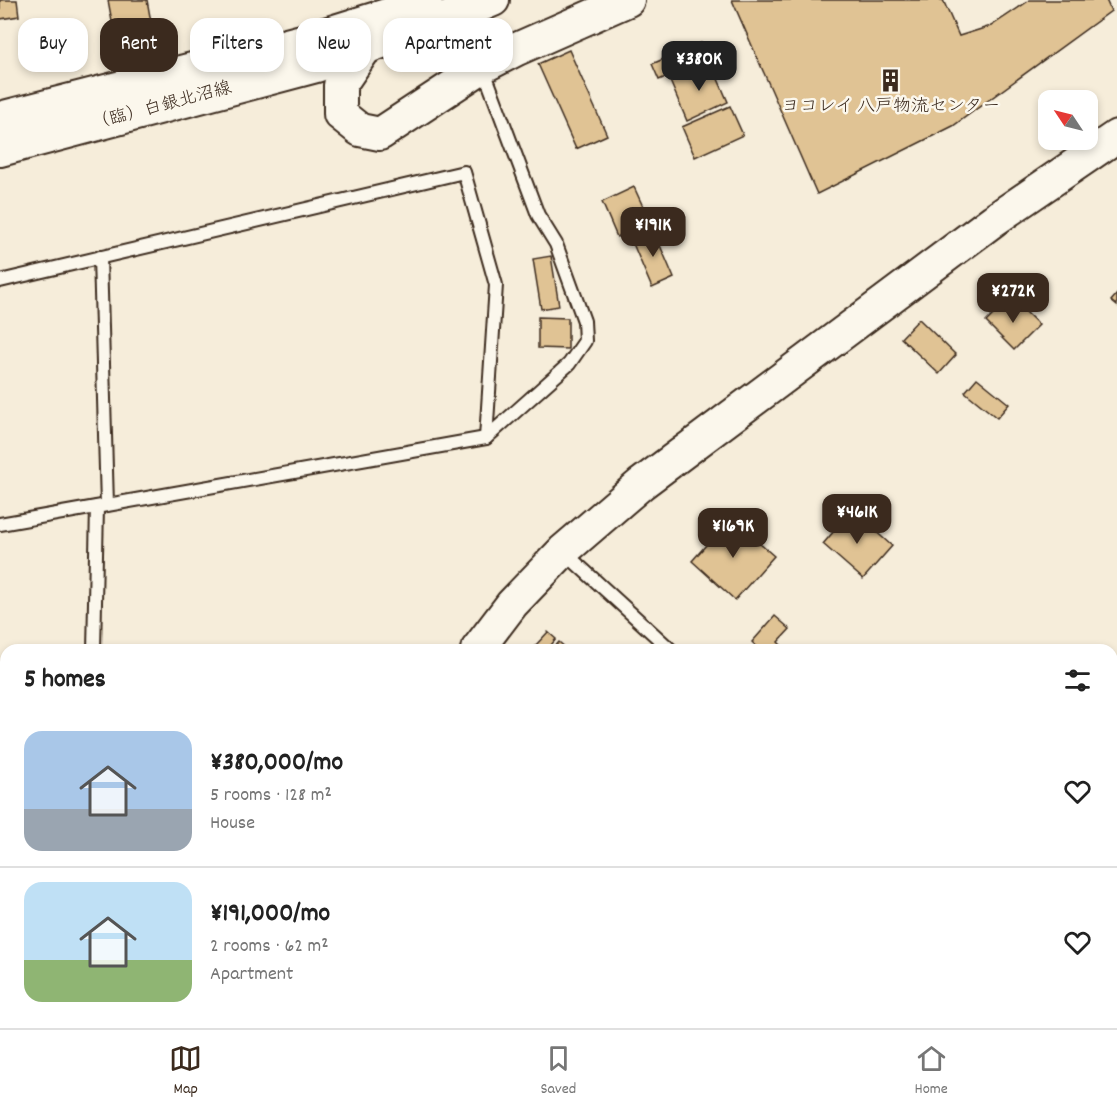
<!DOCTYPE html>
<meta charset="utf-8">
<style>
:root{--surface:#fff;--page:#f2f2f2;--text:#222;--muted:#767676;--line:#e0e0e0;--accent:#3b2a1e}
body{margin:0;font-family:Dekko,"Klee One",sans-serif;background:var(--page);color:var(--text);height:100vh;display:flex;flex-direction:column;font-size:22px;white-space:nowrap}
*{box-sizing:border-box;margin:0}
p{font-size:20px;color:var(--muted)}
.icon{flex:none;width:33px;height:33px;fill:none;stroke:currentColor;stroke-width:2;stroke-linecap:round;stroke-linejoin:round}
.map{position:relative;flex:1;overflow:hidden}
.side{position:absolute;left:0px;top:644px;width:1118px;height:386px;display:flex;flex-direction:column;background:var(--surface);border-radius:18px 18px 0 0;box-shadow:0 3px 9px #0003}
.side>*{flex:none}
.hud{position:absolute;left:18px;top:18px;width:600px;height:54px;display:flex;gap:12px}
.needle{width:39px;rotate:305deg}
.buttons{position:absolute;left:1038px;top:90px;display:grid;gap:12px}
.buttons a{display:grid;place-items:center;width:60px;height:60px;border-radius:12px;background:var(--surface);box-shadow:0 3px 9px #0003;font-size:30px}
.price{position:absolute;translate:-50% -51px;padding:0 14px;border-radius:12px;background:var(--accent);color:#fff;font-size:20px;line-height:39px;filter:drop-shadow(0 2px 3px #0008)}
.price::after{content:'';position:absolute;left:50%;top:36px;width:18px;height:14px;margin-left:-9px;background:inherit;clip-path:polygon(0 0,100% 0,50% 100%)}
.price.current{background:#222;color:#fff}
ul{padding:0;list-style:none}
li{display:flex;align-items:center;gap:18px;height:150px;padding:0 24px}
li+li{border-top:2px solid var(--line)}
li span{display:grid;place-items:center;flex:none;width:168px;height:120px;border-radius:18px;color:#555}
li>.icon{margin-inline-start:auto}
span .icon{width:72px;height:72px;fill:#fffc;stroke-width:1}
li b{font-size:26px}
h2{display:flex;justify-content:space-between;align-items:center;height:72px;padding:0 24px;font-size:26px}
.pill{padding:0 21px;border-radius:18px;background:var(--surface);box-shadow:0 3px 9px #0003;font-size:21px;line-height:54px}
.pill.current{background:var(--accent);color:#fff}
.menu{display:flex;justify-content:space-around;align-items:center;height:84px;border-top:2px solid var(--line);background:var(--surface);font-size:16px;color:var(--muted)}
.menu a{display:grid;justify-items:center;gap:3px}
.menu .current{color:var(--accent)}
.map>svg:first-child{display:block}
.building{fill:#e0c394;stroke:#3b2a1e;stroke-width:1.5}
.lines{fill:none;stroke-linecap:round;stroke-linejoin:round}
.service-casing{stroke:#3b2a1e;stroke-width:16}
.tertiary-casing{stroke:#3b2a1e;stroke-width:36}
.service{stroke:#fbf7ec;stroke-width:12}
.tertiary{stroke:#fbf7ec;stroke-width:32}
.labels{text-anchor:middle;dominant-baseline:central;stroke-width:5;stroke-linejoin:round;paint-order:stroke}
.street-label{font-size:18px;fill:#3b2a1e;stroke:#fbf7ec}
.poi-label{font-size:18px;fill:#3b2a1e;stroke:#fbf7ec}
</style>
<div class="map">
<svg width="1117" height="1028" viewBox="0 0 1117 1028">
<rect width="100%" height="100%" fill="#f6edda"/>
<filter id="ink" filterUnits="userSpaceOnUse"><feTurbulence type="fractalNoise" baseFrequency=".0167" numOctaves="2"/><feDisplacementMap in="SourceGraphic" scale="12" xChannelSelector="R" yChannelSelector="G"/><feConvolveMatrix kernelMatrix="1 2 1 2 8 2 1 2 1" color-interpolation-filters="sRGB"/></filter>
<g filter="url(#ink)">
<g class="building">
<polygon points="0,0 17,0 19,16 0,19"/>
<polygon points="108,0 147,0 151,22 113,27"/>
<polygon points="732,0 943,0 959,36 991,26 1030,0 1106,0 1111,11 953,126 817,194"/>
<polygon points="701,43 708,58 659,80 652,64"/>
<polygon points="569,50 607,135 576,149 538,64"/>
<polygon points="711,63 728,102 687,121 670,81"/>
<polygon points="730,106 743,135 695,157 682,127"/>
<polygon points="634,187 650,222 617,237 602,202"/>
<polygon points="653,229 674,278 652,288 631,239"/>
<polygon points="551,256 559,306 541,309 533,259"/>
<polygon points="1117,294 1117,306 1111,301"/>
<polygon points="1011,297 1039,325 1014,350 986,322"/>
<polygon points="538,317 568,318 568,349 538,348"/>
<polygon points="919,319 956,355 939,374 901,338"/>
<polygon points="977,378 1009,404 997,418 965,392"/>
<polygon points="852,510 892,546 863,579 823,544"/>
<polygon points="730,518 774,556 735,600 692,561"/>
<polygon points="775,616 790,629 778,642 782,646 779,650 760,650 752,642"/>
<polygon points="548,632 556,639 547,650 539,650 535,646"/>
<polygon points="559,642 568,650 552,650"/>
</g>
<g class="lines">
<defs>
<g id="service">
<polyline points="100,257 107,505"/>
<polyline points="0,281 464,172 496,285 486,438"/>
<polyline points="0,524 486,438 569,364 585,341 584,321 556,244 538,215 483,68"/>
<polyline points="564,552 671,650"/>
<polyline points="94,650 97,507"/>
<polyline points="0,957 6,956"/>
<polyline points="969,1023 974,1028"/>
<polyline points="1078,1023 1083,1028"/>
<polyline points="296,1028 301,1023"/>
<polyline points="953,1028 957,1023"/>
</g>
<g id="tertiary">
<polyline points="366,47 340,85 340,114 360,130 380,134 482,67 517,49 628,0"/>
<polyline points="0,118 306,40 393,13 426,0"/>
<path d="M0,150L316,66C375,43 435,25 493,0"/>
<polyline points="477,650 512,604 563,551 641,484 994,220 1117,136"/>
<polyline points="137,1028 144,1023"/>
</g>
</defs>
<use href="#service" class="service-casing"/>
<use href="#tertiary" class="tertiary-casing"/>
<use href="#service" class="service"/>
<use href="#tertiary" class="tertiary"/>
</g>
</g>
<defs>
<symbol id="building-bare" viewBox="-9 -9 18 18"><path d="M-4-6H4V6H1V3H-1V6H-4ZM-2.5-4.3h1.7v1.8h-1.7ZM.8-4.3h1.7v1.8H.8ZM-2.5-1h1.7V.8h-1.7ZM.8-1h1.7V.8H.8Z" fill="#3b2a1e" stroke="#fbf7ec" stroke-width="2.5" paint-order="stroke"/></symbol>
</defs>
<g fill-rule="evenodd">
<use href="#building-bare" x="874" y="64" width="33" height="33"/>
</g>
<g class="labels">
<g class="street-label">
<text transform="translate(162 107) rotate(-15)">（臨）白銀北沼線</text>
</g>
<g class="poi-label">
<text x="891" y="107">ヨコレイ 八戸物流センター</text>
</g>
</g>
</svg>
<div class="buttons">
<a><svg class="needle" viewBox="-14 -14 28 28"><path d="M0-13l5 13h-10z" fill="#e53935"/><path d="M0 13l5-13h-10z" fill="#767676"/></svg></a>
</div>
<b class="price current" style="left:699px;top:92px">¥380K</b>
<b class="price" style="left:653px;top:258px">¥191K</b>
<b class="price" style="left:1013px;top:324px">¥272K</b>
<b class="price" style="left:857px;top:545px">¥461K</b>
<b class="price" style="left:733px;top:559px">¥169K</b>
<div class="hud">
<a class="pill">Buy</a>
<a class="pill current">Rent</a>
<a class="pill">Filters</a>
<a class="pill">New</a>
<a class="pill">Apartment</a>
</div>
<section class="side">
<h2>5 homes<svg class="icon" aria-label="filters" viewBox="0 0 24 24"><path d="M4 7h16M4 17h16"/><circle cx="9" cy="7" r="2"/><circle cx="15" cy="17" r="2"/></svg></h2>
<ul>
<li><span style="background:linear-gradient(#a9c7e8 65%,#9aa5b1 0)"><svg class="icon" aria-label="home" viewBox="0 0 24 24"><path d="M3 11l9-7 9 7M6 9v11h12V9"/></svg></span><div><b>¥380,000/mo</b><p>5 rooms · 128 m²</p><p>House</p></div><svg class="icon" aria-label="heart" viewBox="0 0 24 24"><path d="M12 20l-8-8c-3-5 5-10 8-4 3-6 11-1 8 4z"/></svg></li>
<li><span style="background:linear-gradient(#bfe0f5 65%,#8fb573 0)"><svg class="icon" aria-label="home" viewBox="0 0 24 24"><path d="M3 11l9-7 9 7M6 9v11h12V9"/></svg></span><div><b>¥191,000/mo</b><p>2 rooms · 62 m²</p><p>Apartment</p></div><svg class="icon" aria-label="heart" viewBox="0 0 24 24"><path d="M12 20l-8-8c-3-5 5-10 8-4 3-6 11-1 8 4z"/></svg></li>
</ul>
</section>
</div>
<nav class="menu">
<a class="current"><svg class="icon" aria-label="map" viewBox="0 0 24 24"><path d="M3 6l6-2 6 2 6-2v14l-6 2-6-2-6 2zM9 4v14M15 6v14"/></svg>Map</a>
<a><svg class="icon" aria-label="saved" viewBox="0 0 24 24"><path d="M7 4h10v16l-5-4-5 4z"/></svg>Saved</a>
<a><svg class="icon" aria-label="home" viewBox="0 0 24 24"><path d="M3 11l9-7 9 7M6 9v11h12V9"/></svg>Home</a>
</nav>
